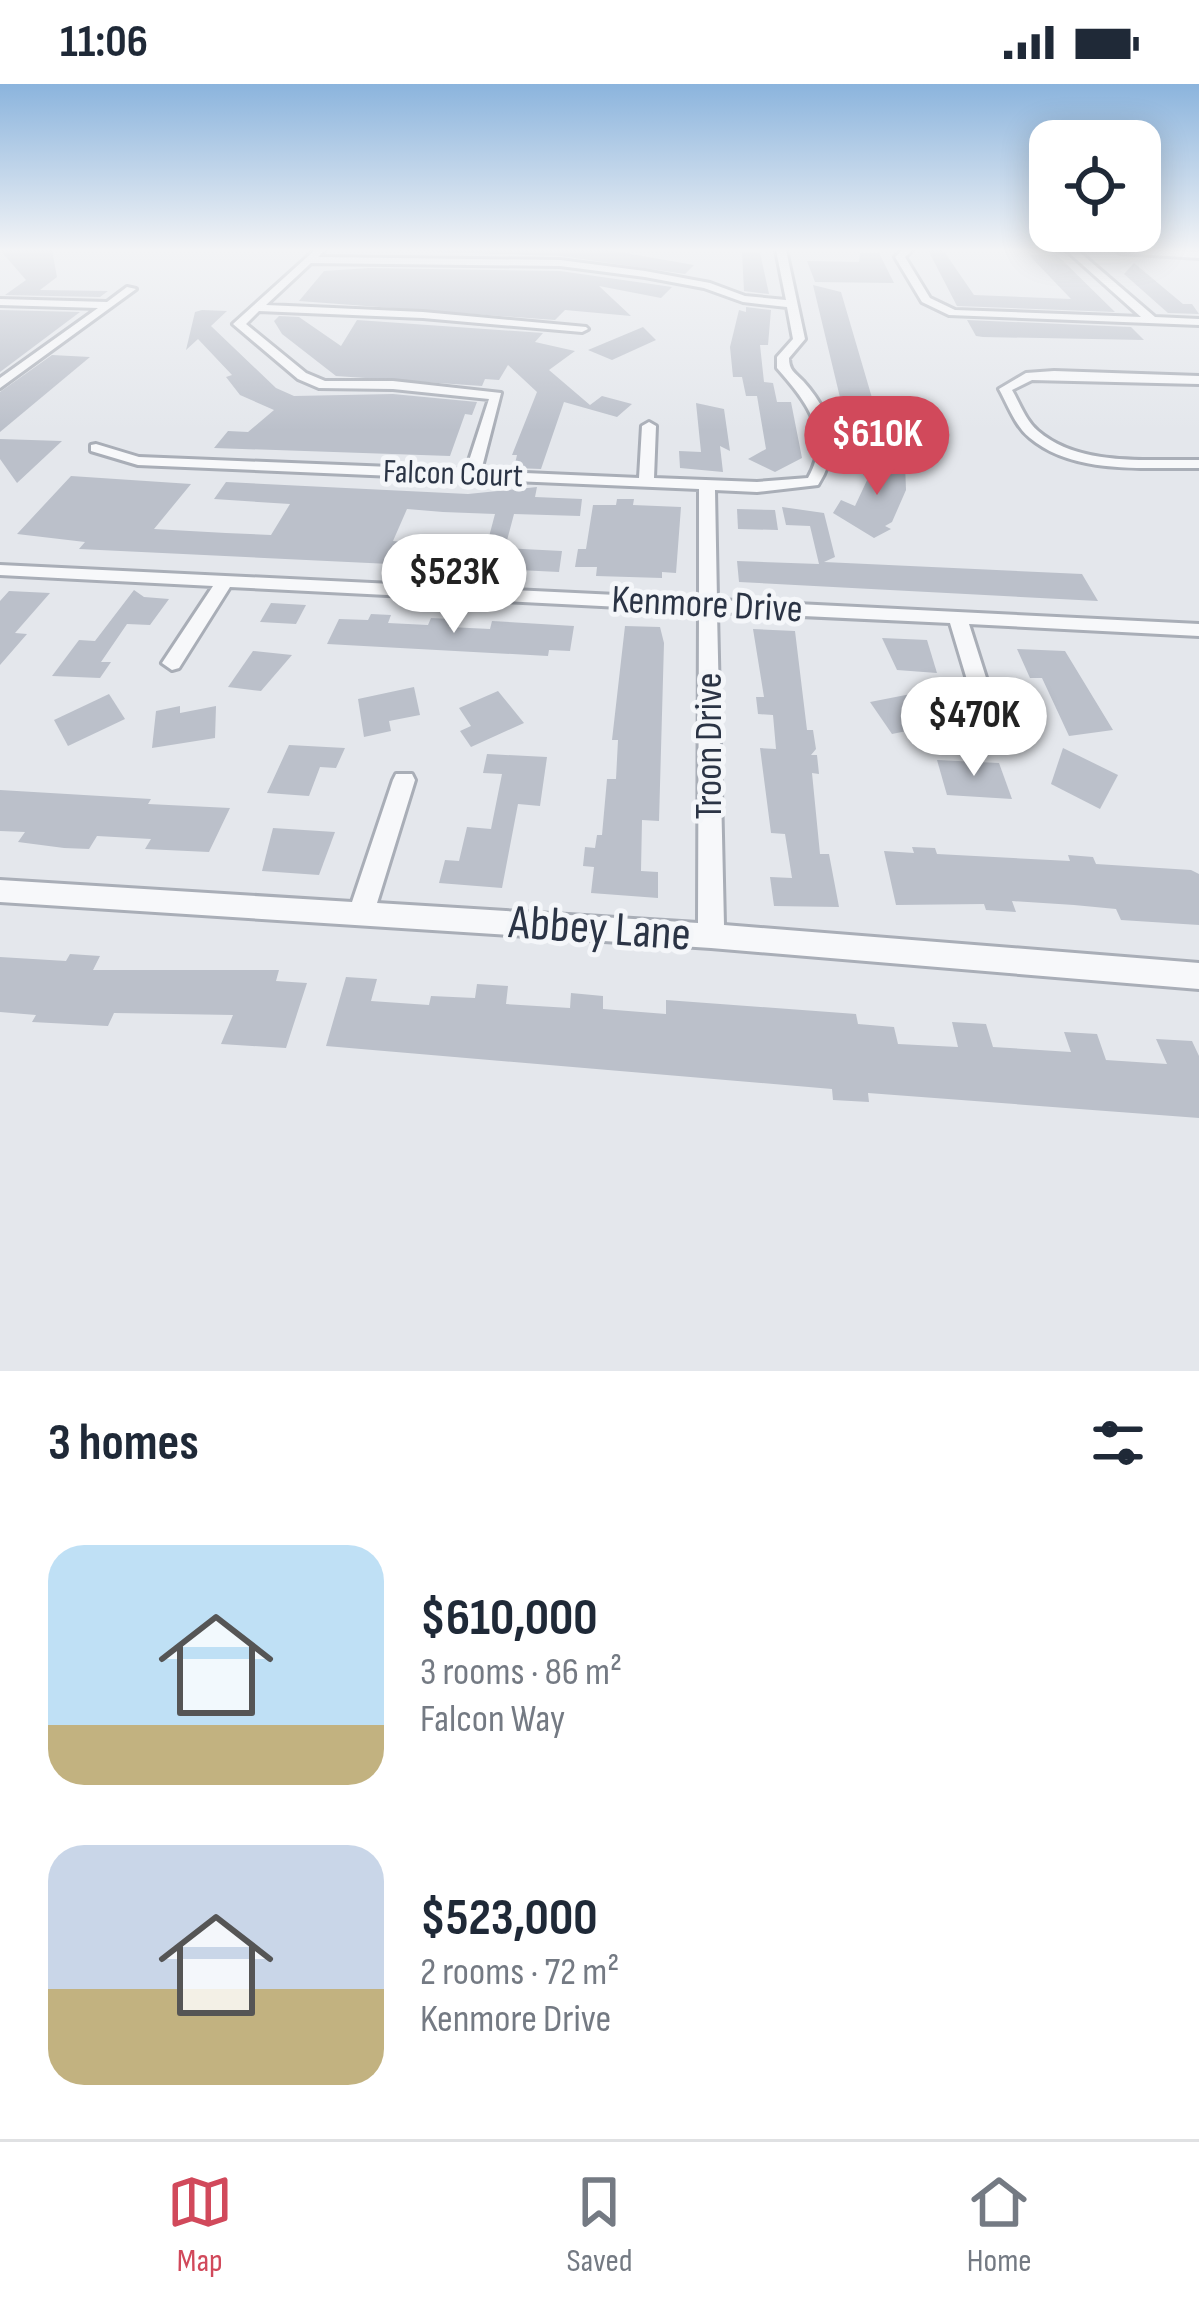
<!DOCTYPE html>
<meta charset="utf-8">
<style>
:root{--surface:#fff;--page:#f6f6f7;--text:#1f2937;--muted:#747a83;--line:#e0e1e3;--accent:#d1495b}
body{margin:0;font-family:"Sofia Sans Condensed",sans-serif;background:var(--page);color:var(--text);height:100vh;display:flex;flex-direction:column;font-size:45px;white-space:nowrap}
*{box-sizing:border-box;margin:0}
p{font-size:39px;color:var(--muted)}
.icon{flex:none;width:66px;height:66px;fill:none;stroke:currentColor;stroke-width:2;stroke-linecap:round;stroke-linejoin:round}
.map{position:relative;height:1287px;overflow:hidden}
.sheet{display:flex;flex-direction:column;background:var(--surface);flex:1}
.sheet>*{flex:none}
.controls{position:absolute;left:1029px;top:36px;display:grid;gap:24px}
.controls a{display:grid;place-items:center;width:132px;height:132px;border-radius:24px;background:var(--surface);box-shadow:0 6px 30px #0003;font-size:60px}
.price{position:absolute;translate:-50% -102px;padding:0 27px;border-radius:42px;background:#fff;color:#222;font-size:39px;line-height:78px;filter:drop-shadow(0 3px 6px #0008)}
.price::after{content:'';position:absolute;left:50%;top:72px;width:36px;height:27px;margin-left:-18px;background:inherit;clip-path:polygon(0 0,100% 0,50% 100%)}
.price.selected{background:var(--accent);color:#fff}
ul{padding:0;list-style:none}
li{display:flex;align-items:center;gap:36px;height:300px;padding:0 48px}
li span{display:grid;place-items:center;flex:none;width:336px;height:240px;border-radius:36px;color:#555}
li>.icon{margin-inline-start:auto}
span .icon{width:144px;height:144px;fill:#fffc;stroke-width:1}
li b{font-size:51px}
h2{display:flex;justify-content:space-between;align-items:center;height:144px;padding:0 48px;font-size:51px}
.status{display:flex;justify-content:space-between;align-items:center;height:84px;padding:0 60px;background:var(--surface);direction:ltr}
.status svg{height:33px;fill:currentColor}
.dock{display:flex;justify-content:space-around;align-items:center;height:168px;border-top:3px solid var(--line);background:var(--surface);font-size:33px;color:var(--muted)}
.dock a{display:grid;justify-items:center;gap:6px}
.dock .selected{color:var(--accent)}
.map>svg:first-child{display:block}
.building{fill:#bbc0ca;fill-rule:evenodd}
.lines{fill:none;stroke-linecap:round;stroke-linejoin:round}
.minor-casing{stroke:#a9aeb7;stroke-width:6}
.minor{fill:#f7f8fa;fill-rule:evenodd}
.labels{text-anchor:middle;dominant-baseline:central;stroke-width:10;stroke-linejoin:round;paint-order:stroke}
.far-street-label{font-size:33px;fill:#2b3445;stroke:#f4f6f9}
.street-label{font-size:39px;fill:#2b3445;stroke:#f4f6f9}
.near-street-label{font-size:48px;fill:#2b3445;stroke:#f4f6f9}
</style>
<div class="status"><b>11:06</b><svg viewBox="0 0 49 12"><path d="M0 12V9h3v3zM5 12V6h3v6zM10 12V3h3v9zM15 12V0h3v12zM26 1h20v11H26zM47 4h2v5h-2z"/></svg></div>
<div class="map">
<svg width="1199" height="1287" viewBox="0 0 1199 1287">
<rect width="100%" height="100%" fill="#e4e7ec"/>
<g class="building">
<polygon points="0,166 52,166 57,193 40,206 108,207 100,213 5,211 26,196"/>
<polygon points="381,166 608,166 694,181 685,190 561,172"/>
<polygon points="928,166 943,166 974,211 1071,215 1029,171 1057,171 1115,228 957,222"/>
<polygon points="742,168 760,169 769,210 744,207"/>
<polygon points="860,169 879,169 894,199 815,198 807,177 859,178"/>
<polygon points="1134,179 1183,220 1192,220 1199,230 1168,229 1124,190"/>
<polygon points="369,184 560,187 672,203 661,214 599,202 631,232 565,226 555,236 299,217 324,187"/>
<polygon points="813,201 841,208 882,348 855,347 848,326 843,326"/>
<polygon points="746,223 771,226 768,261 760,261 764,298 773,299 777,318 791,318 802,374 775,388 748,375 766,365 757,312 746,312 742,293 733,293 730,263 739,226 746,228"/>
<polygon points="0,226 80,228 0,288"/>
<polygon points="202,226 227,227 211,242 276,304 294,312 393,310 477,318 472,331 465,330 450,372 214,364 228,347 248,348 274,326 240,311 226,293 232,291 198,255 186,266 195,228"/>
<polygon points="279,232 299,233 341,262 357,236 543,249 535,258 575,267 549,286 590,321 602,312 632,320 617,333 564,318 541,385 514,384 517,371 512,371 537,308 508,281 499,296 485,295 482,302 336,292 282,250 274,237"/>
<polygon points="967,236 1131,243 1144,256 983,253 976,252"/>
<polygon points="643,243 656,256 612,276 588,266"/>
<polygon points="52,271 90,273 0,348 0,308"/>
<polygon points="696,319 724,325 730,367 720,362 723,388 680,384 679,367 701,368"/>
<polygon points="0,355 62,357 17,399 0,375"/>
<polygon points="867,373 905,379 906,406 892,438 885,442 891,445 874,454 833,429 841,416 855,422 869,392 863,391"/>
<path d="M71,392L191,400L154,445L226,449L271,451L290,420L214,415L226,398L468,410L537,403L535,413L582,415L580,432L514,430L505,464L562,467L559,488L79,465L85,458L17,450ZM407,425L443,428L495,430L486,464L393,457Z"/>
<polygon points="617,415 634,415 633,421 681,423 676,489 662,488 662,494 596,492 597,483 575,483 578,465 586,465 593,421 616,421"/>
<polygon points="782,423 824,429 835,473 824,478 1082,490 1098,517 739,498 737,477 819,480 810,442 786,441"/>
<polygon points="737,425 775,426 778,446 738,445"/>
<polygon points="134,506 144,513 169,515 150,541 127,540 101,578 111,578 100,594 52,592 79,556 95,557"/>
<polygon points="9,507 50,509 15,549 27,550 0,581 0,517"/>
<polygon points="271,519 306,521 296,540 260,538"/>
<polygon points="371,530 391,531 388,539 428,541 431,534 451,535 449,543 490,545 492,537 574,542 570,567 549,566 548,572 327,560 339,535 368,536"/>
<polygon points="625,542 660,543 664,559 659,737 642,736 641,787 658,788 658,814 591,809 594,783 583,782 585,763 595,764 597,751 602,751 607,695 616,695 618,656 612,656"/>
<polygon points="753,545 795,547 807,646 813,646 816,665 811,671 817,671 819,690 812,689 820,770 829,770 839,823 774,822 770,793 792,794 785,750 771,749 760,664 776,665 773,631 758,630 756,613 764,613"/>
<polygon points="882,554 927,556 937,589 897,586"/>
<polygon points="1017,565 1065,567 1113,646 1069,652 1042,594 1030,594"/>
<polygon points="253,567 292,571 261,607 228,603"/>
<polygon points="414,603 420,631 389,637 391,647 364,653 358,615"/>
<polygon points="498,607 524,639 471,663 460,647 471,642 459,624"/>
<polygon points="916,609 936,641 892,650 870,618"/>
<polygon points="109,610 125,635 68,662 54,636"/>
<polygon points="180,622 180,629 216,622 215,654 152,664 156,627"/>
<polygon points="289,661 345,664 336,684 320,683 309,712 267,709"/>
<polygon points="1063,664 1118,691 1100,725 1051,700"/>
<polygon points="487,670 547,673 540,722 518,720 502,804 439,799 445,776 459,777 467,743 491,745 502,690 483,689"/>
<polygon points="937,676 999,679 1012,715 947,711"/>
<polygon points="0,706 151,715 148,720 230,724 209,768 145,765 151,755 97,752 89,765 64,764 18,758 25,748 0,747"/>
<polygon points="273,744 335,748 319,791 262,787"/>
<polygon points="912,763 935,764 937,770 1070,777 1068,771 1093,773 1096,780 1191,786 1199,790 1199,841 1121,836 1116,825 1074,821 1012,817 1016,828 986,826 984,820 896,821 884,767 914,769"/>
<polygon points="70,870 100,872 93,886 279,886 276,897 307,899 286,964 221,960 233,931 114,929 108,942 32,938 36,931 0,928 0,873 66,877"/>
<polygon points="346,893 377,895 371,917 429,921 431,912 475,914 477,900 508,902 506,920 570,924 571,909 603,912 603,925 666,930 666,916 856,930 858,940 894,943 898,960 958,963 952,938 986,940 993,963 1071,968 1064,948 1097,950 1106,976 1167,980 1156,955 1192,957 1199,972 1199,1034 868,1009 869,1018 833,1016 832,1005 326,962"/>
</g>
<g class="lines">
<defs>
<g id="minor">
<path d="M315,166H325L318,173L560,176L645,187L710,199L745,212L786,216L776,166H786L805,255L789,274C789,286 794,288 803,297C832,329 842,363 818,401L757,408L715,406L717,516L1199,540V552L969,540L994,619L984,626L974,619L950,539L717,528L724,841L1199,879V905L711,864L0,818V796L352,818L393,696L396,690H412L415,696L377,819L698,839L699,527L230,503L179,584L172,586L162,579L213,502L0,491V481L699,515V405L138,381L91,367V361L96,360L139,373L466,386L489,315L393,305L319,304L298,295L233,240ZM311,179L560,182L645,193L704,204L743,218L787,223L793,255L777,273V284C806,317 833,350 808,394L757,398L654,394L656,342L649,338L642,342L639,394L481,387L501,309L393,297H325L306,289L246,240L259,227L423,234L582,248L588,245L586,243L423,228L266,221Z"/>
<polygon points="902,166 912,166 905,173 930,214 955,226 1141,233 1066,166 1077,166 1155,233 1199,235 1199,241 949,231 922,218 895,173"/>
<polygon points="1115,166 1199,168 1199,174 1120,169"/>
<polygon points="127,203 136,205 0,304 0,294 98,224 0,221 0,215 107,218"/>
<path d="M1054,287L1199,292V300L1032,296L1012,306C1020,320 1026,337 1038,347C1080,383 1148,375 1199,376V384C1145,383 1074,391 1030,354C1015,342 1008,321 999,305L1026,289Z"/>
</g>
</defs>
<use href="#minor" class="minor-casing"/>
<use href="#minor" class="minor"/>
</g>
<linearGradient id="sky" x2="0" y2="1"><stop stop-color="#8bb4dd"/><stop offset="0.48" stop-color="#f3f4f6"/><stop offset="1" stop-color="#f3f4f6" stop-opacity="0"/></linearGradient>
<rect width="1199" height="346" fill="url(#sky)"/>
<g class="labels">
<g class="far-street-label">
<text transform="translate(453 390) rotate(2)">Falcon Court</text>
</g>
<g class="street-label">
<text transform="translate(707 521) rotate(3)">Kenmore Drive</text>
<text transform="translate(709 662) rotate(-90)">Troon Drive</text>
</g>
<g class="near-street-label">
<text transform="translate(600 845) rotate(4)">Abbey Lane</text>
</g>
</g>
</svg>
<div class="controls">
<a><svg class="icon" aria-label="locate" viewBox="0 0 24 24"><circle cx="12" cy="12" r="6"/><path d="M12 2v4M12 18v4M2 12h4M18 12h4"/></svg></a>
</div>
<b class="price selected" style="left:877px;top:414px">$610K</b>
<b class="price" style="left:454px;top:552px">$523K</b>
<b class="price" style="left:974px;top:695px">$470K</b>
</div>
<section class="sheet">
<h2>3 homes<svg class="icon" aria-label="filters" viewBox="0 0 24 24"><path d="M4 7h16M4 17h16"/><circle cx="9" cy="7" r="2"/><circle cx="15" cy="17" r="2"/></svg></h2>
<ul>
<li><span style="background:linear-gradient(#bfe0f5 75%,#c2b280 0)"><svg class="icon" aria-label="home" viewBox="0 0 24 24"><path d="M3 11l9-7 9 7M6 9v11h12V9"/></svg></span><div><b>$610,000</b><p>3 rooms · 86 m²</p><p>Falcon Way</p></div></li>
<li><span style="background:linear-gradient(#c9d6e8 60%,#c2b280 0)"><svg class="icon" aria-label="home" viewBox="0 0 24 24"><path d="M3 11l9-7 9 7M6 9v11h12V9"/></svg></span><div><b>$523,000</b><p>2 rooms · 72 m²</p><p>Kenmore Drive</p></div></li>
</ul>
</section>
<nav class="dock">
<a class="selected"><svg class="icon" aria-label="map" viewBox="0 0 24 24"><path d="M3 6l6-2 6 2 6-2v14l-6 2-6-2-6 2zM9 4v14M15 6v14"/></svg>Map</a>
<a><svg class="icon" aria-label="saved" viewBox="0 0 24 24"><path d="M7 4h10v16l-5-4-5 4z"/></svg>Saved</a>
<a><svg class="icon" aria-label="home" viewBox="0 0 24 24"><path d="M3 11l9-7 9 7M6 9v11h12V9"/></svg>Home</a>
</nav>
